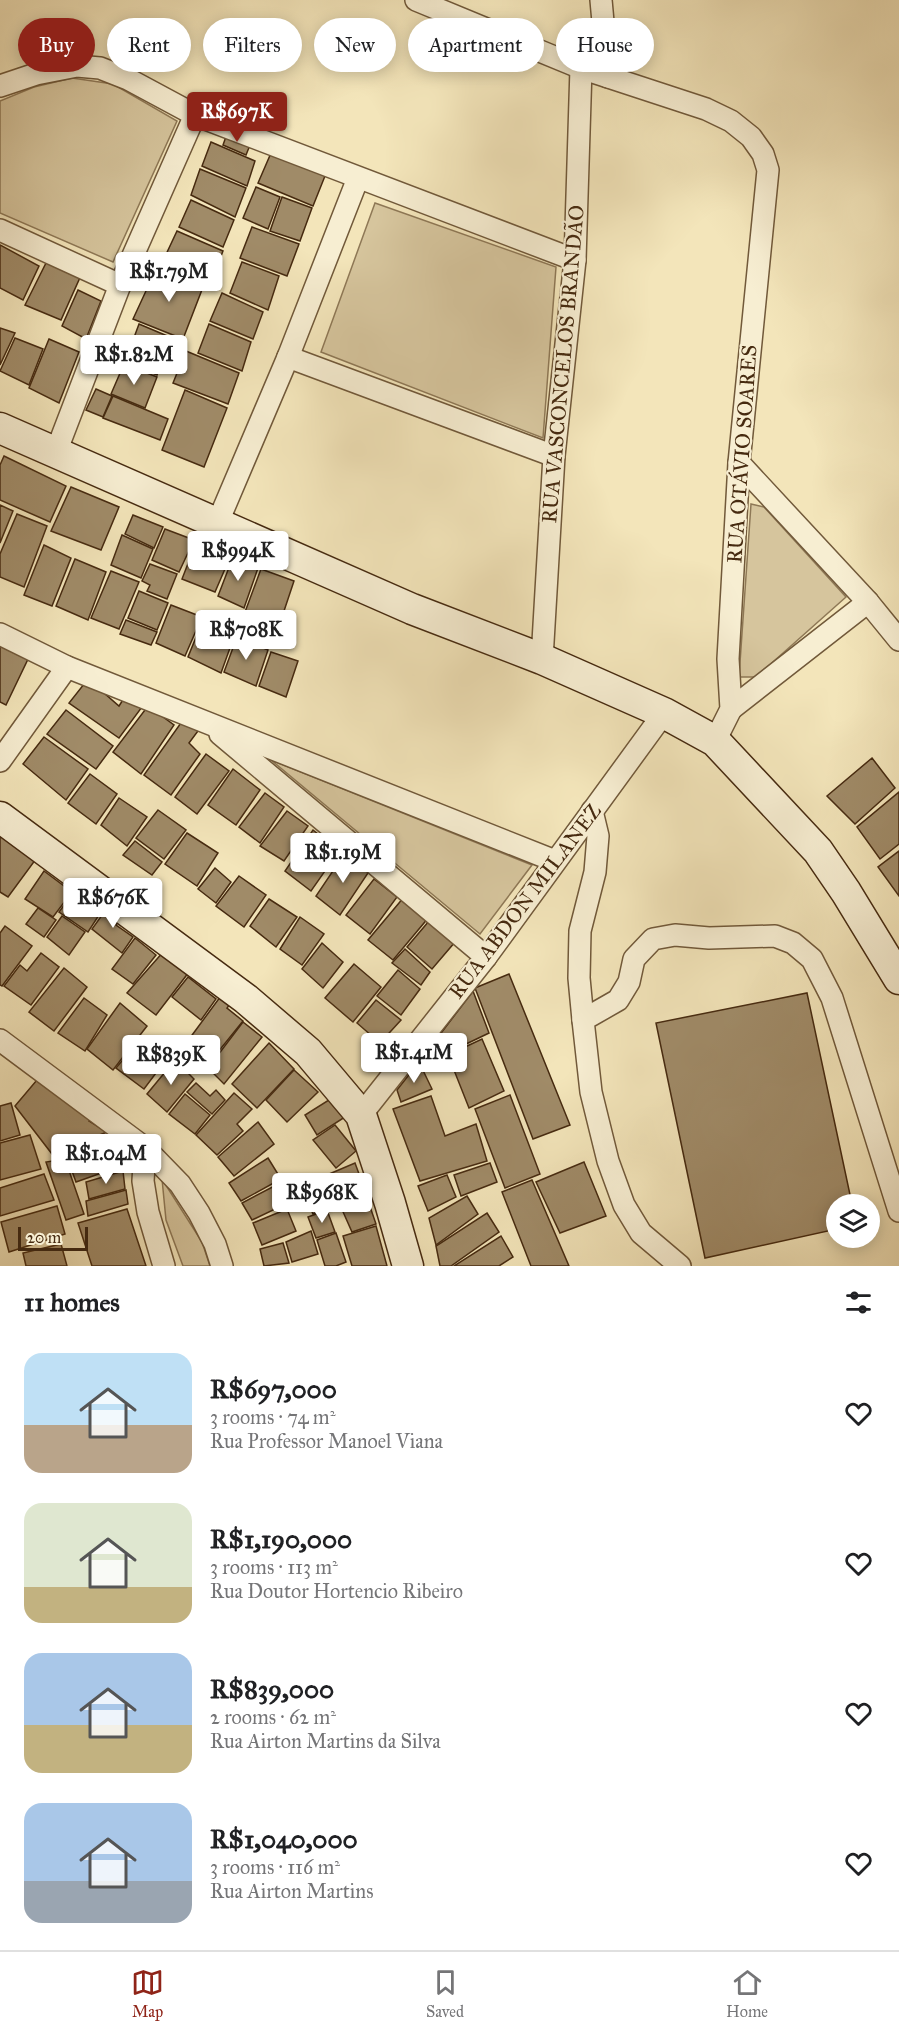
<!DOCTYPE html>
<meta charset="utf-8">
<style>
:root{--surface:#fff;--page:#f2f2f2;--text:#202124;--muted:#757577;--line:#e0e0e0;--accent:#8f2418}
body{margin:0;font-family:"IM FELL Great Primer",serif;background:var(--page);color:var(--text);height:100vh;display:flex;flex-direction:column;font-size:22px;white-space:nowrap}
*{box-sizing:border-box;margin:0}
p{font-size:20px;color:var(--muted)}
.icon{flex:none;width:33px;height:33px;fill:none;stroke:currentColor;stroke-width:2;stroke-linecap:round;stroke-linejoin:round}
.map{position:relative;height:1266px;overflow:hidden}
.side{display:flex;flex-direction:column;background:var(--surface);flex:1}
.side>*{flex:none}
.guide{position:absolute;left:18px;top:18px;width:864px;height:54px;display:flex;gap:12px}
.fabs{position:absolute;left:826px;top:1194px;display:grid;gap:12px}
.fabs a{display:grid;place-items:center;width:54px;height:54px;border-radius:50%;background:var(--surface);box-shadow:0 3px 15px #0003;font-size:30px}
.scale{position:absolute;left:18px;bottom:15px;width:70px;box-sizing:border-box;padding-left:6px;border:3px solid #462a10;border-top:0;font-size:16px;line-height:21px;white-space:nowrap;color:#462a10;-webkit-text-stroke:4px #f7eed2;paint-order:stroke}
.price{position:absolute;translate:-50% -51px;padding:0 14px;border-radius:6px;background:#fff;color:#222;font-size:20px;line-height:39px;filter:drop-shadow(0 2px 3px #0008)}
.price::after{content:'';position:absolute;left:50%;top:36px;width:18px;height:14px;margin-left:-9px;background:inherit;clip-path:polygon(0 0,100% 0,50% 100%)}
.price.selected{background:var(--accent);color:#fff}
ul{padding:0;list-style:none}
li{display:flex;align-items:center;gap:18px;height:150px;padding:0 24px}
li span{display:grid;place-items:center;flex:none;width:168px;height:120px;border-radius:18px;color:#555}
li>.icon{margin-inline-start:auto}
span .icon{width:72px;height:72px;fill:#fffc;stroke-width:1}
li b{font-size:26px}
h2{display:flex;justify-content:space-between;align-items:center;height:72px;padding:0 24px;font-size:26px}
.pill{padding:0 21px;border-radius:27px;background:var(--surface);box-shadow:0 3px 15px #0003;font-size:21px;line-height:54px}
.pill.selected{background:var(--accent);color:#fff}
.menu{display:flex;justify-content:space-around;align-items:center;height:84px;border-top:2px solid var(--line);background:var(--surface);font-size:16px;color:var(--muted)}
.menu a{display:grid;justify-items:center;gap:3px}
.menu .selected{color:var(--accent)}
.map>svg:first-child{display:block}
.green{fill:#d6c59d;stroke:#8e7856;stroke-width:1.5}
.building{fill:#a08b68;stroke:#462a10;stroke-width:1.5}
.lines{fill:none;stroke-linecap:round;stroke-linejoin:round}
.street-casing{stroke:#71593a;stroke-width:24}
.secondary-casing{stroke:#462a10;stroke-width:33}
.street{stroke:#f7eed2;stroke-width:21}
.secondary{stroke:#f7eed2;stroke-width:30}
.labels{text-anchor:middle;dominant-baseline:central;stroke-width:4.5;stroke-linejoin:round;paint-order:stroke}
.street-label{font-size:21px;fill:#462a10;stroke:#f7eed2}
</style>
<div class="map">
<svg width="899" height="1266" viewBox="0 0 899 1266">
<rect width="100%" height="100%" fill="#f3e5ba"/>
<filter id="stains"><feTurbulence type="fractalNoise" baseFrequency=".00333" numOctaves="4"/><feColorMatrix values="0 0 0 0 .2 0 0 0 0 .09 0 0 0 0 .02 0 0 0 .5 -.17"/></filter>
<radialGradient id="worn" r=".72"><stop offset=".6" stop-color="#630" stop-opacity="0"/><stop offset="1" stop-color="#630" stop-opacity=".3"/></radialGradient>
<g class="green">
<polygon points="72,78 113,84 177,121 113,262 0,213 0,101 34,87"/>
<polygon points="375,203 556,267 543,438 321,352"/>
<polygon points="751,504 764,507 846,597 756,677 739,677"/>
<polygon points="271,760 532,865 480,934"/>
<polygon points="162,1179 202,1242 210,1266 183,1266 166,1220"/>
</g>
<g class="building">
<polygon points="228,131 252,140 246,155 223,145"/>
<polygon points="211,142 255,161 247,186 202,166"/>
<polygon points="271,153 325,176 313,206 258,183"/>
<polygon points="200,169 246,188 235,217 191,195"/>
<polygon points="256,187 280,197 268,229 243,218"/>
<polygon points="282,197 312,208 300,241 270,231"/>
<polygon points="191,200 234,220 223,247 179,227"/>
<polygon points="252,227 299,244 287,276 240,258"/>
<polygon points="177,231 223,251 209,287 162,263"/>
<polygon points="0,245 39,266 23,300 0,288"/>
<polygon points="49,257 82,273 61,320 25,305"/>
<polygon points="242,262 279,276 268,310 230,293"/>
<polygon points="158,265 203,287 183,339 133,319"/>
<polygon points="78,290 101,301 86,339 62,326"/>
<polygon points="222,293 263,312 253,339 210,321"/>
<polygon points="139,324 172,338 157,375 125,362"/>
<polygon points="209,324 251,342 242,371 198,353"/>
<polygon points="0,328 15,333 0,365"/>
<polygon points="15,338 43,349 29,385 0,371"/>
<polygon points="49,339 79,352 59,403 29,388"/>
<polygon points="186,351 239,373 228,404 173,383"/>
<polygon points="124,364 157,377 145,408 111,394"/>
<polygon points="96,389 112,396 103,417 86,410"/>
<polygon points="185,390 227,408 204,467 162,450"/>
<polygon points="113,396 168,419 160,440 103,418"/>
<polygon points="4,456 66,486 50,522 0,500 0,465"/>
<polygon points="71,487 119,507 101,550 51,531"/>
<polygon points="0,505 13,511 0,543"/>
<polygon points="17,514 47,526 24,587 0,577 0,554"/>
<polygon points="133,515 163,527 154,548 125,534"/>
<polygon points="165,529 194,540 179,572 152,560"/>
<polygon points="122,535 153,549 141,578 111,565"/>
<polygon points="196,543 231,555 215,592 182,579"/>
<polygon points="44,545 71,558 52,606 24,595"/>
<polygon points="233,557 258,568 244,608 218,596"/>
<polygon points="75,559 106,572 88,620 56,606"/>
<polygon points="150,564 177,574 167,599 147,591 150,585 142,581"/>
<polygon points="261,569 294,581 279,626 245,612"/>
<polygon points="111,571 139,582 119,629 91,618"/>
<polygon points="139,591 168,603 157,630 128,618"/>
<polygon points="171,605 202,617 185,656 156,643"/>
<polygon points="126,620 157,632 151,645 120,634"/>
<polygon points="203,620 235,634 221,673 188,657"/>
<polygon points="237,637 268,650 256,686 224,672"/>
<polygon points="0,642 29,657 6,705 0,702"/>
<polygon points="271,652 298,661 286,697 259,686"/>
<polygon points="88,679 119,706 126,695 142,707 119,738 69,703"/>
<polygon points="148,706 174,725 141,774 113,752"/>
<polygon points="66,710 113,746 96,769 47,734"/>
<polygon points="183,720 198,731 189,743 200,754 171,795 144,775"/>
<polygon points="44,737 88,769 66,800 23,764"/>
<polygon points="206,754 229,771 197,814 175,797"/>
<polygon points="872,758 895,788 855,824 827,796"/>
<polygon points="233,769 260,790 236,825 208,805"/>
<polygon points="90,774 117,794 96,824 68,803"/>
<polygon points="899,792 899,844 880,859 857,827"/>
<polygon points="265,793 284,807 260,843 239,827"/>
<polygon points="119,798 147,817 127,846 101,825"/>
<polygon points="158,810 186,830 164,859 136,838"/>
<polygon points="287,811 308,826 284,861 260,846"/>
<polygon points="313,830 339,851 311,891 285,871"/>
<polygon points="187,833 218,853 197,886 165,864"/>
<polygon points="0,835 36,859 8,897 0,892"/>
<polygon points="135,841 162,862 152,875 123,855"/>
<polygon points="899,851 899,896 878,867"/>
<polygon points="345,853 370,870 340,915 316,896"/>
<polygon points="215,868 231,882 216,903 198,889"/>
<polygon points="44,871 72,892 53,917 25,899"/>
<polygon points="239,876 266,895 244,927 216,906"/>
<polygon points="374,879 397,897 370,934 346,915"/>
<polygon points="73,893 101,912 88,932 59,912"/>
<polygon points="404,897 429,917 393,960 368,940"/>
<polygon points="269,899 297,917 276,947 250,926"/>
<polygon points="110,904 124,913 116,925 133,937 122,953 92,929"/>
<polygon points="38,908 56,920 44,937 26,924"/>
<polygon points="62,916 85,932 69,955 47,937"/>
<polygon points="300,917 324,934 302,965 280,949"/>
<polygon points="429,921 455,942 432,969 407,947"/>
<polygon points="5,926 32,946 2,986 0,985 0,933"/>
<polygon points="135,938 156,955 133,984 112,969"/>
<polygon points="322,943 343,962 323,988 302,969"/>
<polygon points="405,949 430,972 421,985 392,963"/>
<polygon points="164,951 189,972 156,1015 127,993"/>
<polygon points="41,953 59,967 31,1005 4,986 20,965 27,971"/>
<polygon points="354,964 381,987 353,1022 325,998"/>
<polygon points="64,968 87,987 54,1031 29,1012"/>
<polygon points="398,970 420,989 401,1015 377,996"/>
<polygon points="509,974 570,1125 533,1139 475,988"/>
<polygon points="188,977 216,999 201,1020 172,997"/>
<polygon points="226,989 236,996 227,1008 243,1021 218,1052 213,1048 205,1057 187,1042"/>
<polygon points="473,991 489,1033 439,1057 432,1045"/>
<polygon points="807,993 852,1204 837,1204 837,1229 705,1258 656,1023"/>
<polygon points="84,998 107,1015 85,1051 58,1033"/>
<polygon points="376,1000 401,1020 380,1043 357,1023"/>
<polygon points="120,1003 147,1026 113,1070 87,1049"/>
<polygon points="243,1022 262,1037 224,1084 208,1068"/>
<polygon points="140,1039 165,1061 144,1089 116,1068"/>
<polygon points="482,1039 504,1091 469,1108 448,1055"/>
<polygon points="269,1043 294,1069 257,1108 232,1084"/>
<polygon points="175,1060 194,1079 167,1112 147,1094"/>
<polygon points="419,1062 432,1089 401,1102 397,1090"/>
<polygon points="294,1070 318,1092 287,1122 266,1100"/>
<polygon points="42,1074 93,1113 89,1121 107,1132 52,1154 15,1106"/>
<polygon points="196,1083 210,1096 216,1090 225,1100 212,1114 187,1092"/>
<polygon points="234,1093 252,1109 237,1124 243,1131 217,1155 196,1135"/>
<polygon points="185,1094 210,1115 195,1134 169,1114"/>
<polygon points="510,1095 540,1174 505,1188 475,1109"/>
<polygon points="431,1096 445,1136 476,1124 487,1161 420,1181 393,1109"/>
<polygon points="332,1098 345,1117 317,1135 305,1115"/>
<polygon points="11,1103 20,1135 0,1141 0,1106"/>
<polygon points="258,1122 274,1144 234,1176 218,1157"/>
<polygon points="335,1125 356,1151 336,1168 313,1140"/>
<polygon points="118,1133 127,1164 76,1182 65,1152"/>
<polygon points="30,1135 41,1169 0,1180 0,1143"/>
<polygon points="268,1158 281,1179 241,1201 229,1183"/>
<polygon points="65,1159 84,1214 66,1220 46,1162"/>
<polygon points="584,1162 606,1216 560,1233 536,1182"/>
<polygon points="355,1163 366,1193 313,1214 301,1186"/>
<polygon points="490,1163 497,1182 461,1196 454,1175"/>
<polygon points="123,1171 125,1189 89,1199 86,1182"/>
<polygon points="44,1174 54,1200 0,1216 0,1188"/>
<polygon points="447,1175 456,1197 428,1211 418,1186"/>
<polygon points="532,1180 569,1266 531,1266 502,1192"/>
<polygon points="282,1182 292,1201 252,1220 242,1203"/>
<polygon points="126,1190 128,1204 88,1216 86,1201"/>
<polygon points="366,1195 376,1224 352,1232 340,1205"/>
<polygon points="467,1196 478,1214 436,1245 429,1218"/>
<polygon points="57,1206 65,1234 9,1252 1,1222"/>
<polygon points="127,1209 146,1266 92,1266 78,1223"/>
<polygon points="287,1209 296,1231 262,1245 253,1223"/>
<polygon points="327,1210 335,1232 316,1238 308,1217"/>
<polygon points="487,1213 499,1232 451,1266 440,1266 436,1246"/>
<polygon points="376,1226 387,1266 352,1266 343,1236"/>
<polygon points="311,1231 318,1254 292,1262 286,1242"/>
<polygon points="336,1233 346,1262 336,1266 325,1266 317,1240"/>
<polygon points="501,1236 513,1257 499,1266 454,1266"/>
<polygon points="283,1243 289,1263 264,1266 260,1249"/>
<polygon points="61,1244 67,1266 26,1266 23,1253"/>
</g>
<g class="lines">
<defs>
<g id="street">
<polyline points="416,0 581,68 706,109 731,121 751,137 763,154 768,170 739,463 728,659 731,709 715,741"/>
<polyline points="601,0 608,77"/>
<polyline points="0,86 36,74 77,66 100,68 128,79 195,115 575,260"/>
<polyline points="0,230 120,285"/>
<polyline points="288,357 554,456"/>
<polyline points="56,452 120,285 195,115"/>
<polyline points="739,463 868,602 899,640"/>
<polyline points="217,524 288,357 358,178"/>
<polyline points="0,634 67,667 555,861"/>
<polyline points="542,659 554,456 575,260 581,68"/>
<polyline points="731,709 868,602"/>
<polyline points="220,734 486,957"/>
<polyline points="0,761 67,667"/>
<polyline points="583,1020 579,978 580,931 595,872 598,836 592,811"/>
<polyline points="0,1040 145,1148 180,1184 199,1213 215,1244 222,1266"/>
<polyline points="361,1115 486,957 664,713"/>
<polyline points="145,1148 143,1181 148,1212 164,1266"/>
<polyline points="680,1266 641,1233 624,1205 608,1161 591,1092 583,1020 618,1000 629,982 634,959 653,939 675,935 709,938 775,936 793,943 812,959 832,998 899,1211"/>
</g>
<g id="secondary">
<polyline points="0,428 412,609 542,659 664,713 715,741 818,851 846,892 899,979"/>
<polyline points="0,817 246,999 308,1052 361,1115 390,1203 408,1266"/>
</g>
</defs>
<use href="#street" class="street-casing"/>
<use href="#secondary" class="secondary-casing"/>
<use href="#street" class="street"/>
<use href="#secondary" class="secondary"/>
</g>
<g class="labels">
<g class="street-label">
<text transform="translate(563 364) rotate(-85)">RUA VASCONCELOS BRANDÃO</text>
<text transform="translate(742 454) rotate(-86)">RUA OTÁVIO SOARES</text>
<text transform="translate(525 901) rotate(-53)">RUA ABDON MILANEZ</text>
</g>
</g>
<rect width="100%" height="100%" filter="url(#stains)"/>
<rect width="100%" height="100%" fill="url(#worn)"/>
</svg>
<div class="fabs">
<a><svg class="icon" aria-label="layers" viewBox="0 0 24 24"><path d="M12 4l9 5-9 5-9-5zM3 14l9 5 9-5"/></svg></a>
</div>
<div class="scale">20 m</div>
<b class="price selected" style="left:237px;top:143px">R$697K</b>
<b class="price" style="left:169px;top:303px">R$1.79M</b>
<b class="price" style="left:134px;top:386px">R$1.82M</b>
<b class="price" style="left:238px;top:582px">R$994K</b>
<b class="price" style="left:246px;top:661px">R$708K</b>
<b class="price" style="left:343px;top:884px">R$1.19M</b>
<b class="price" style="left:113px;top:929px">R$676K</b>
<b class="price" style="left:414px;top:1084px">R$1.41M</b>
<b class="price" style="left:171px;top:1086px">R$839K</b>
<b class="price" style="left:106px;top:1185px">R$1.04M</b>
<b class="price" style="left:322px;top:1224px">R$968K</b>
<div class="guide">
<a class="pill selected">Buy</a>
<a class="pill">Rent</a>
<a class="pill">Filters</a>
<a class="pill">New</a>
<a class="pill">Apartment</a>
<a class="pill">House</a>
</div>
</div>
<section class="side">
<h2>11 homes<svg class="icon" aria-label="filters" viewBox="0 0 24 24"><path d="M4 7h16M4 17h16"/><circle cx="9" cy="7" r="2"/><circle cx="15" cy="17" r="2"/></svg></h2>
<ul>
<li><span style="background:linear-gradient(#bfe0f5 60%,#b9a48a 0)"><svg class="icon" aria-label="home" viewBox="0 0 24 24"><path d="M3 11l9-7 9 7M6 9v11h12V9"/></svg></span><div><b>R$697,000</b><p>3 rooms · 74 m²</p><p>Rua Professor Manoel Viana</p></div><svg class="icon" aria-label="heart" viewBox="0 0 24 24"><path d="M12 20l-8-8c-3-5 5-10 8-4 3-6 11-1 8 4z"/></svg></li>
<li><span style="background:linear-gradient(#dfe7d0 70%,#c2b280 0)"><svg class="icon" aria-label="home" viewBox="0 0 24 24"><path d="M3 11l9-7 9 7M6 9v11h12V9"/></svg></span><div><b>R$1,190,000</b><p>3 rooms · 113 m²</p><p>Rua Doutor Hortencio Ribeiro</p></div><svg class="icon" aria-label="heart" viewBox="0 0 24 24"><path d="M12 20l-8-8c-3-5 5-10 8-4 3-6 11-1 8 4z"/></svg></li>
<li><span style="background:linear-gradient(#a9c7e8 60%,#c2b280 0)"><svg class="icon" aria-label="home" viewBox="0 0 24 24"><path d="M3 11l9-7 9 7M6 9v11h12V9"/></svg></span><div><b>R$839,000</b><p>2 rooms · 62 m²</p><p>Rua Airton Martins da Silva</p></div><svg class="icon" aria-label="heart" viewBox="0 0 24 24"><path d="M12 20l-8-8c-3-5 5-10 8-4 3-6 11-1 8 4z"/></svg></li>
<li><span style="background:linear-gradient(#a9c7e8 65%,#9aa5b1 0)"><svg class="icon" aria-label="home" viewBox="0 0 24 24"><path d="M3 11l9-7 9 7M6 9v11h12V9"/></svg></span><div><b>R$1,040,000</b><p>3 rooms · 116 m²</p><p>Rua Airton Martins</p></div><svg class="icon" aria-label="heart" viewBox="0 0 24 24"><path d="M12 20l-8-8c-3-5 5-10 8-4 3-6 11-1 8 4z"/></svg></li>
</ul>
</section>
<nav class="menu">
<a class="selected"><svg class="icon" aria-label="map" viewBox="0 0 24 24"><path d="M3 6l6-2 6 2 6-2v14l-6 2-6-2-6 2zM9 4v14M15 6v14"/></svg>Map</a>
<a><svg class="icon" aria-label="saved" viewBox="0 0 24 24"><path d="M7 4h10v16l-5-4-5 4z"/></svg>Saved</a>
<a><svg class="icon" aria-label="home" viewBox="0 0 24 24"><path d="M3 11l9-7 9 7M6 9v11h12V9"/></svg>Home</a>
</nav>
